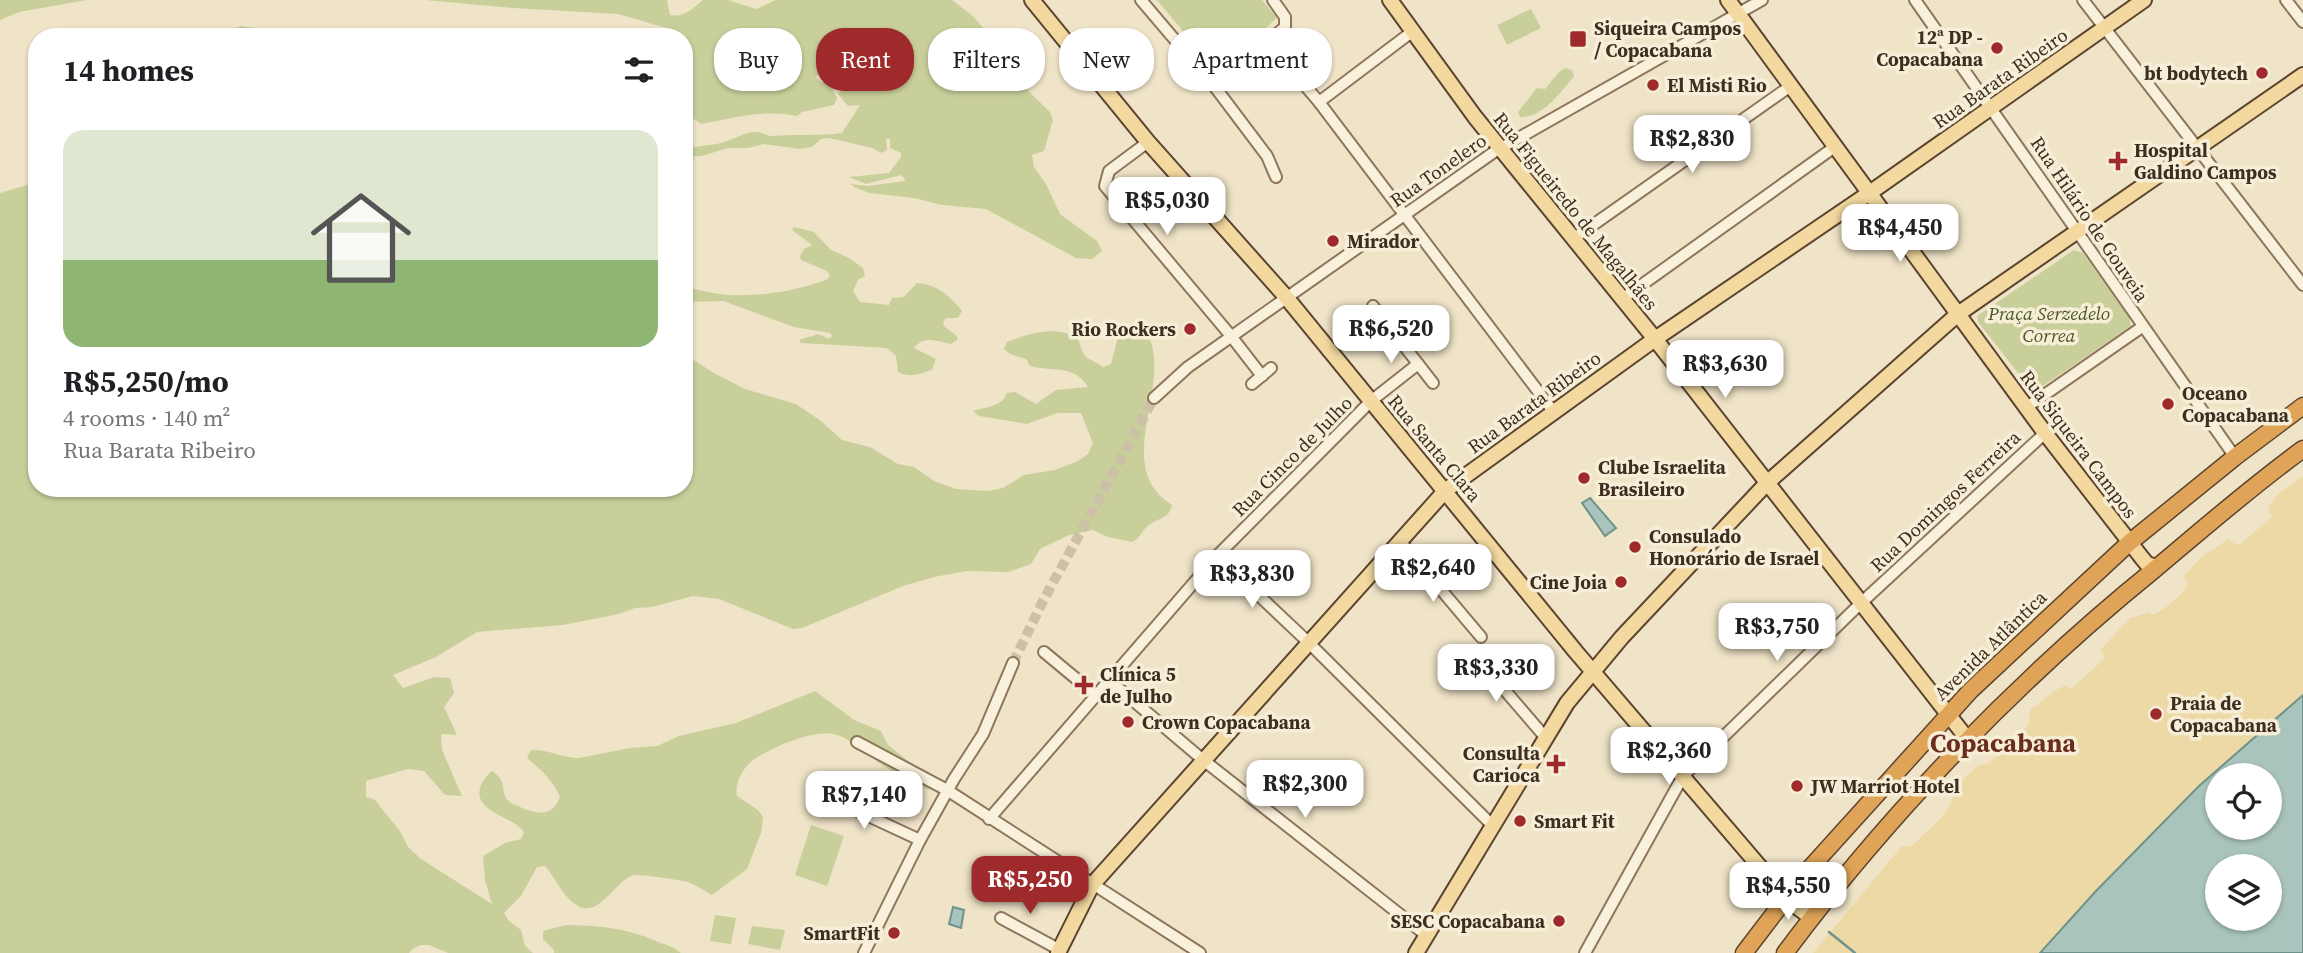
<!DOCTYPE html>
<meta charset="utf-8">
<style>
:root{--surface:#fff;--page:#f6f6f6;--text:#202124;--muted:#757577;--accent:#9e2a2b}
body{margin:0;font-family:"Source Serif 4",serif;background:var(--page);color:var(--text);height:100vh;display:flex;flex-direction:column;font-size:26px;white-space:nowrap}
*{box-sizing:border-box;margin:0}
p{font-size:23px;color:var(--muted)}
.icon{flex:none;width:38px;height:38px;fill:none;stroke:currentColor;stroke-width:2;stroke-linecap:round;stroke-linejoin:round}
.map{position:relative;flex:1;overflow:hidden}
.panel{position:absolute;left:28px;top:28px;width:665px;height:469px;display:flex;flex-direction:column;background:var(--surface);border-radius:28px;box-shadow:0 2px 5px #0004}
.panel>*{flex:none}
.banner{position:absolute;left:714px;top:28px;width:665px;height:63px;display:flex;gap:14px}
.tools{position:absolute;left:2205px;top:763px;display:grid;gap:14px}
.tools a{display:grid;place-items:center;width:77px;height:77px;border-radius:50%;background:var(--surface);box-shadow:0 2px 5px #0004;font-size:35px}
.price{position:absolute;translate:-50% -60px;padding:0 16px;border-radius:14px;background:#fff;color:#222;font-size:23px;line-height:46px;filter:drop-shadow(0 2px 4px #0008)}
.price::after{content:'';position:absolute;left:50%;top:42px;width:21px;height:16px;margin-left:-10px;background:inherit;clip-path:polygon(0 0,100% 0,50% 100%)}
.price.active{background:var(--accent);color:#fff}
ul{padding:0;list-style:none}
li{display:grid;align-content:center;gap:14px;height:371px;padding:0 35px}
li span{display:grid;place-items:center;height:217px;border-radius:21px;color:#555}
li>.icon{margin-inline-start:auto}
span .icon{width:126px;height:126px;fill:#fffc;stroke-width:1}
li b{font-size:30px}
h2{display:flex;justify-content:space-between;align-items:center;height:84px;padding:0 35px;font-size:30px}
.chip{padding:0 24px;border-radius:28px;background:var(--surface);box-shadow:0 2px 5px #0004;font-size:24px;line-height:63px}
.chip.active{background:var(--accent);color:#fff}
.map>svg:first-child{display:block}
.green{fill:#c9cf9b}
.sand{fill:#ecd9a5}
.water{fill:#a9c4bc;stroke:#6f938a;stroke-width:2;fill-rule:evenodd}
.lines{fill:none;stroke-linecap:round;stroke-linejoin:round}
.stream{stroke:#6f938a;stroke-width:2.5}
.minor-tunnel{stroke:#ccc0a6;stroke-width:10;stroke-dasharray:10 5;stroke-linecap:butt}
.minor-casing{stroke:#8d765c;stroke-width:14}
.major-casing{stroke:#5b4430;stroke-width:18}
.highway-casing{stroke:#5b4430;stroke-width:19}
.minor{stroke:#faf1dc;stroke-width:10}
.major{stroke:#f3d9a0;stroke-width:14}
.highway{stroke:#e0a458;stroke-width:16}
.poi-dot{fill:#9e2a2b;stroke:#f7eed8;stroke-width:2.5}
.labels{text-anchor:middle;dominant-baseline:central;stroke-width:7;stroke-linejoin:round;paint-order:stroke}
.poi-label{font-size:19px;font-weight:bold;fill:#3d2e20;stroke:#f7eed8;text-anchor:start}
.street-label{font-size:19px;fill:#3d2e20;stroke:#f7eed8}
.park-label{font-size:19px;font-style:italic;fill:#4d5a26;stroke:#f7eed8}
.district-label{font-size:26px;font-weight:bold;fill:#6b2e1e;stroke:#f7eed8}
</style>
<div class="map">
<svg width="2303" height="953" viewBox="0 0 2303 953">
<rect width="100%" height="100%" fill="#f0e4c8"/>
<g class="green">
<polygon points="0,0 87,0 19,12 0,20"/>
<path d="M425,0H667L670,15C684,18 693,8 703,0H728L756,9L776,0H952L974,17L1003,52L1020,83L1050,112L1053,120L1044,151L1032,155L1034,167L1046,184L1060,214L1097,241L1102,251L1092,259L1076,258L986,209L942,205L914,198L869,193L854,187L851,184L868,186L905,181L904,178L901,175L866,184L849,177L889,173L901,157V153L890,148V139H886L887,150L881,153L872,148L829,138L821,139L812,147L800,149L764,144L748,148H728L702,156L684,157V151C697,145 708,146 721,143C733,140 743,132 757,132C762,132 767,136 772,136C795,134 819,136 842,133L860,105L848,106L838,94L842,86L850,85L856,81L853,74L821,72L815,77L821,82L829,83L837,98L834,105L802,112L797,116C764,109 733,118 701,124L684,112V37L680,32L618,14L513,8Z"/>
<polygon points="1157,0 1262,0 1277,18 1217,72"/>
<polygon points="1531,9 1541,28 1507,45 1497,25"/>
<polygon points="241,26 253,28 255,37 232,37 233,29"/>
<polygon points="470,29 505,37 452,37 435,31"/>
<path d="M1565,68L1572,70L1574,76C1561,92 1543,118 1520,117L1518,112L1537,88L1545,89L1559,72Z"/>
<path d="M37,182V488H684V354L714,373L745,389L796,404L821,421L842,440L870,447L898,464L914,467L934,481L956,489L988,491L1003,488L1024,475L1055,470L1078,461L1088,454L1093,443L1081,413H1057L1027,424L979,416L973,411C986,407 1002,407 1007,393L1015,392L1036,404L1056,390L1088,387C1074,364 1052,372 1030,366L1026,359L1010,354L1004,349L1007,342C1030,333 1055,325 1078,338C1086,363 1084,354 1103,367L1111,364L1119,333L1126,331L1150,339C1170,391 1112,467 1172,505C1169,520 1158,517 1148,526C1141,531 1141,538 1132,542L1108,537L1093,530L1069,535L1040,549L1031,564L1008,572L967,571L934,577L903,586L802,628L793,629L719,599L693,596L652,607L635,608L619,614L563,625L477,632L436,657L393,675L403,688L434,677L450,678L454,693L444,707L457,735L441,734L442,750L462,796L445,795L424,771L408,769L366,781V797L374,799L400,831L408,847L421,859L492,904L485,880L483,856L505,843L521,839L524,832C513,815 468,812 482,783C486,777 487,775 492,771C505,779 501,786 506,798C509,804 515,804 520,807C536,814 552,818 560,797C552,779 541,770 527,758L531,750C548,749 562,758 579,758L630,748L657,746L679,736L736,723L815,691L854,720L881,731L888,745L926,775L934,789H926C910,781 893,773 879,763C866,753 850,738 834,734C813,730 776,746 758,757C745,764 734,781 737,796L758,810L763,817L761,833L747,869L712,895C705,891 696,885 688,882C682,880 638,874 634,875C615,880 601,916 580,907C563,899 557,879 545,866L537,867L521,896L504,913L508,920L521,930L525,946L533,953H448L429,945H421L414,948L409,953H0V193Z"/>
<path d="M794,227L814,232L831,250L849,258L863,268L865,276L858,280L853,291L860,302L889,305L892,298L904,297L917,283C938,285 949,295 962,311L958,318H946L943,322L944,326L957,336V340L951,344C937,341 924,335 914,348L936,359L932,370C919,374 910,378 898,372L896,356L887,348L801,343L799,340L818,334L829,339L832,336L830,333L794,327L723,301L684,302V285C727,303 786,295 828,279L830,275L827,271L801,260L800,256L804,249L812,245L792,230Z"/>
<polygon points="2074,250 2083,253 2129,317 2131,326 2043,386 2035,389 2029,387 1978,322 1977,316"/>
<polygon points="811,825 844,836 827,886 795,875"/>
<polygon points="715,915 736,918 731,944 710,941"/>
<path d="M566,925C598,925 626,928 656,941C666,945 673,946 681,953H554V950L543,939V931Z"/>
<polygon points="752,926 785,930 780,950 748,944"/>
</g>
<path class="sand" d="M2303,476V695L2199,786L2096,891L2040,953H1813L1902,846H1912C1928,829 1955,812 1954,788L1979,765L1987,764L1997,756L2029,724L2030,710L2054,691L2066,685L2071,689L2105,658L2101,649L2131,617H2136L2141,614L2142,615L2147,612L2153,615C2165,609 2184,595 2188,583L2183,577L2202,556L2229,539L2235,544H2240L2272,517L2268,507L2277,495Z"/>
<g class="water">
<polygon points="1590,498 1616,528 1605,536 1582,503"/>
<path d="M2303,695V953H2040L2096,891L2199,786ZM2270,775V828H2217V775ZM2270,866V919H2217V866Z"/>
<polygon points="953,907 964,910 961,928 949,924"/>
</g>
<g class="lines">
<polyline class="stream" points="1829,932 1855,953"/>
<polyline class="minor-tunnel" points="1013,663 1043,601 1154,398"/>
<defs>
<g id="minor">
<polyline points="1141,0 1215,87 1267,156 1276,177"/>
<polyline points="1915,0 2235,457"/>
<polyline points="2083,0 2303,285"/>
<polyline points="2286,0 2303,22"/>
<polyline points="1268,42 1319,102 1553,411"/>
<polyline points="1215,87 1285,27 1285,17 1273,0"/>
<polyline points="1319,102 1413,31"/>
<polyline points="1148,142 1109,171 1105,186 1231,336 1262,376"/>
<polyline points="1573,239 1792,85"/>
<polyline points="1622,299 1836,146"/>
<polyline points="1373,306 1433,383"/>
<polyline points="1252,384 1271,368"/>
<polyline points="1154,398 1188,367 1494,152 1762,0"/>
<polyline points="2027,407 2142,327"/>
<polyline points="1400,541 1481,637"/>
<polyline points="1217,556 1308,642 1492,825"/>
<polyline points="1044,652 1097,696"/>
<polyline points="1478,659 1545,737"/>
<polyline points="1110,681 1202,759 1426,935"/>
<polyline points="857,742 947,790 1200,953"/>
<polyline points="821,794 920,840"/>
<polyline points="989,819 1217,556 1371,401 1418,364"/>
<polyline points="1001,918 1060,950"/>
<polyline points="864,953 920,840 954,779 983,734 1013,663"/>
<polyline points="1585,953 1683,776 1861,603 2045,433"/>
</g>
<g id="major">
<polyline points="1032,0 1148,142 1286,297 1576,652 1772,881 1797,907 1812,918"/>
<polyline points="1390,0 1475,117 1655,339 1969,741"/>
<polyline points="1728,0 2045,433 2142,558 2147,564 2156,567"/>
<polyline points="1058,953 1092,885 1446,490 1655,339 1871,192 2144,0"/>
<polyline points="1416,953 1567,703 1622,637 1767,483 1958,314 2303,75"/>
</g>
<g id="highway">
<polyline points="1744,953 1802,877 1971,690 2129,543 2235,457 2303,406"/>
<path d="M1785,953C1890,812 2019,679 2155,569C2204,528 2252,486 2303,449"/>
</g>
</defs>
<use href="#minor" class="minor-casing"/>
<use href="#major" class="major-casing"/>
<use href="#highway" class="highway-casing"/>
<use href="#minor" class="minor"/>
<use href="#major" class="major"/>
<use href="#highway" class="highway"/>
</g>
<g class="poi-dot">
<rect x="1569" y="30" width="18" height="18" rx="3.5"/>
<circle cx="1997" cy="48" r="7"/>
<circle cx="2262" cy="73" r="7"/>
<circle cx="1653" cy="85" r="7"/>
<path d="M2114.5 150.5h7v7h7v7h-7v7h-7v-7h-7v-7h7z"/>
<circle cx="1333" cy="241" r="7"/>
<circle cx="1190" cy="329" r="7"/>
<circle cx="2168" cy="404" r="7"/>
<circle cx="1584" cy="478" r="7"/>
<circle cx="1635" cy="547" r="7"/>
<circle cx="1621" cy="582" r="7"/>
<path d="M1080.5 674.5h7v7h7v7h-7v7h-7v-7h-7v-7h7z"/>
<circle cx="2156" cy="714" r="7"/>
<circle cx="1128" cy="722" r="7"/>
<path d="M1552.5 753.5h7v7h7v7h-7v7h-7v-7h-7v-7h7z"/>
<circle cx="1797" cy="786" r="7"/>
<circle cx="1520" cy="821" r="7"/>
<circle cx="1559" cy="921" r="7"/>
<circle cx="894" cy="933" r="7"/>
</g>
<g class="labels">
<g class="poi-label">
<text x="1594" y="28">Siqueira Campos<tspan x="1594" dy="22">/ Copacabana</tspan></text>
<text x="1983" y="37" text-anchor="end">12ª DP -<tspan x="1983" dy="22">Copacabana</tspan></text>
<text x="2248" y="73" text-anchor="end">bt bodytech</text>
<text x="1667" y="85">El Misti Rio</text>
<text x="2134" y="150">Hospital<tspan x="2134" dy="22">Galdino Campos</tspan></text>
<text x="1347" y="241">Mirador</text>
<text x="1176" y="329" text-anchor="end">Rio Rockers</text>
<text x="2182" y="393">Oceano<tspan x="2182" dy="22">Copacabana</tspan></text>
<text x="1598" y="467">Clube Israelita<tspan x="1598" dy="22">Brasileiro</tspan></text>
<text x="1649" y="536">Consulado<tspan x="1649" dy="22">Honorário de Israel</tspan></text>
<text x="1607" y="582" text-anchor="end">Cine Joia</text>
<text x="1100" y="674">Clínica 5<tspan x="1100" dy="22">de Julho</tspan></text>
<text x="2170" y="703">Praia de<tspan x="2170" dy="22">Copacabana</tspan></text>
<text x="1142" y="722">Crown Copacabana</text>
<text x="1540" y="753" text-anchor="end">Consulta<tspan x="1540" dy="22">Carioca</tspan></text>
<text x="1811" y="786">JW Marriot Hotel</text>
<text x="1534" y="821">Smart Fit</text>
<text x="1545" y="921" text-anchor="end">SESC Copacabana</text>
<text x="880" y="933" text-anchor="end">SmartFit</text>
</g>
<g class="street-label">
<text transform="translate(2000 78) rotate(-35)">Rua Barata Ribeiro</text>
<text transform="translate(1438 170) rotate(-35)">Rua Tonelero</text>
<text transform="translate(1576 211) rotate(51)">Rua Figueiredo de Magalhães</text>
<text transform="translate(2090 219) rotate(56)">Rua Hilário de Gouveia</text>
<text transform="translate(1534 402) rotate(-36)">Rua Barata Ribeiro</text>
<text transform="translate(2079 444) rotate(53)">Rua Siqueira Campos</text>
<text transform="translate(1435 448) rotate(50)">Rua Santa Clara</text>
<text transform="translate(1292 456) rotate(-45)">Rua Cinco de Julho</text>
<text transform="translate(1945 501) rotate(-43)">Rua Domingos Ferreira</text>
<text transform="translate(1990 645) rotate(-44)">Avenida Atlântica</text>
</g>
<g class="park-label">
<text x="2049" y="313">Praça Serzedelo<tspan x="2049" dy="22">Correa</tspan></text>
</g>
<g class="district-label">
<text x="2003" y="743">Copacabana</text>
</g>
</g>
</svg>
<div class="tools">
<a><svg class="icon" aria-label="locate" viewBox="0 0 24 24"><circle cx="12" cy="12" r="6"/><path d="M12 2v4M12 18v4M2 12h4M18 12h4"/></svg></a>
<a><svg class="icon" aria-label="layers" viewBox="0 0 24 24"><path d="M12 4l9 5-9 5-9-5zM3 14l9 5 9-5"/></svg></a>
</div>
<b class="price" style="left:1692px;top:175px">R$2,830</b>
<b class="price" style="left:1167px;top:237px">R$5,030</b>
<b class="price" style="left:1900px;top:264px">R$4,450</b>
<b class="price" style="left:1391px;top:365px">R$6,520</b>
<b class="price" style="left:1725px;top:400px">R$3,630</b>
<b class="price" style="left:1433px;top:604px">R$2,640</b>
<b class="price" style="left:1252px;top:610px">R$3,830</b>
<b class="price" style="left:1777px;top:663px">R$3,750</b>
<b class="price" style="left:1496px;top:704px">R$3,330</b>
<b class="price" style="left:1669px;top:787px">R$2,360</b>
<b class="price" style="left:1305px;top:820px">R$2,300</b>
<b class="price" style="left:864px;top:831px">R$7,140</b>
<b class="price active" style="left:1030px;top:916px">R$5,250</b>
<b class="price" style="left:1788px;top:922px">R$4,550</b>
<div class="banner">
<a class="chip">Buy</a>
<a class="chip active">Rent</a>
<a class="chip">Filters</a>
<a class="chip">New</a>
<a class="chip">Apartment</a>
</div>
<section class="panel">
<h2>14 homes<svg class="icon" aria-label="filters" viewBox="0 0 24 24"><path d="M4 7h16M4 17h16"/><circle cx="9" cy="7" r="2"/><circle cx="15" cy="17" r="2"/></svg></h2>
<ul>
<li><span style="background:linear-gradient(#dfe7d0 60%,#8fb573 0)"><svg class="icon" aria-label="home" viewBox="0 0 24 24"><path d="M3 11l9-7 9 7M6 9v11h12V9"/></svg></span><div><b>R$5,250/mo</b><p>4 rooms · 140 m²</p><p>Rua Barata Ribeiro</p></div></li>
</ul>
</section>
</div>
